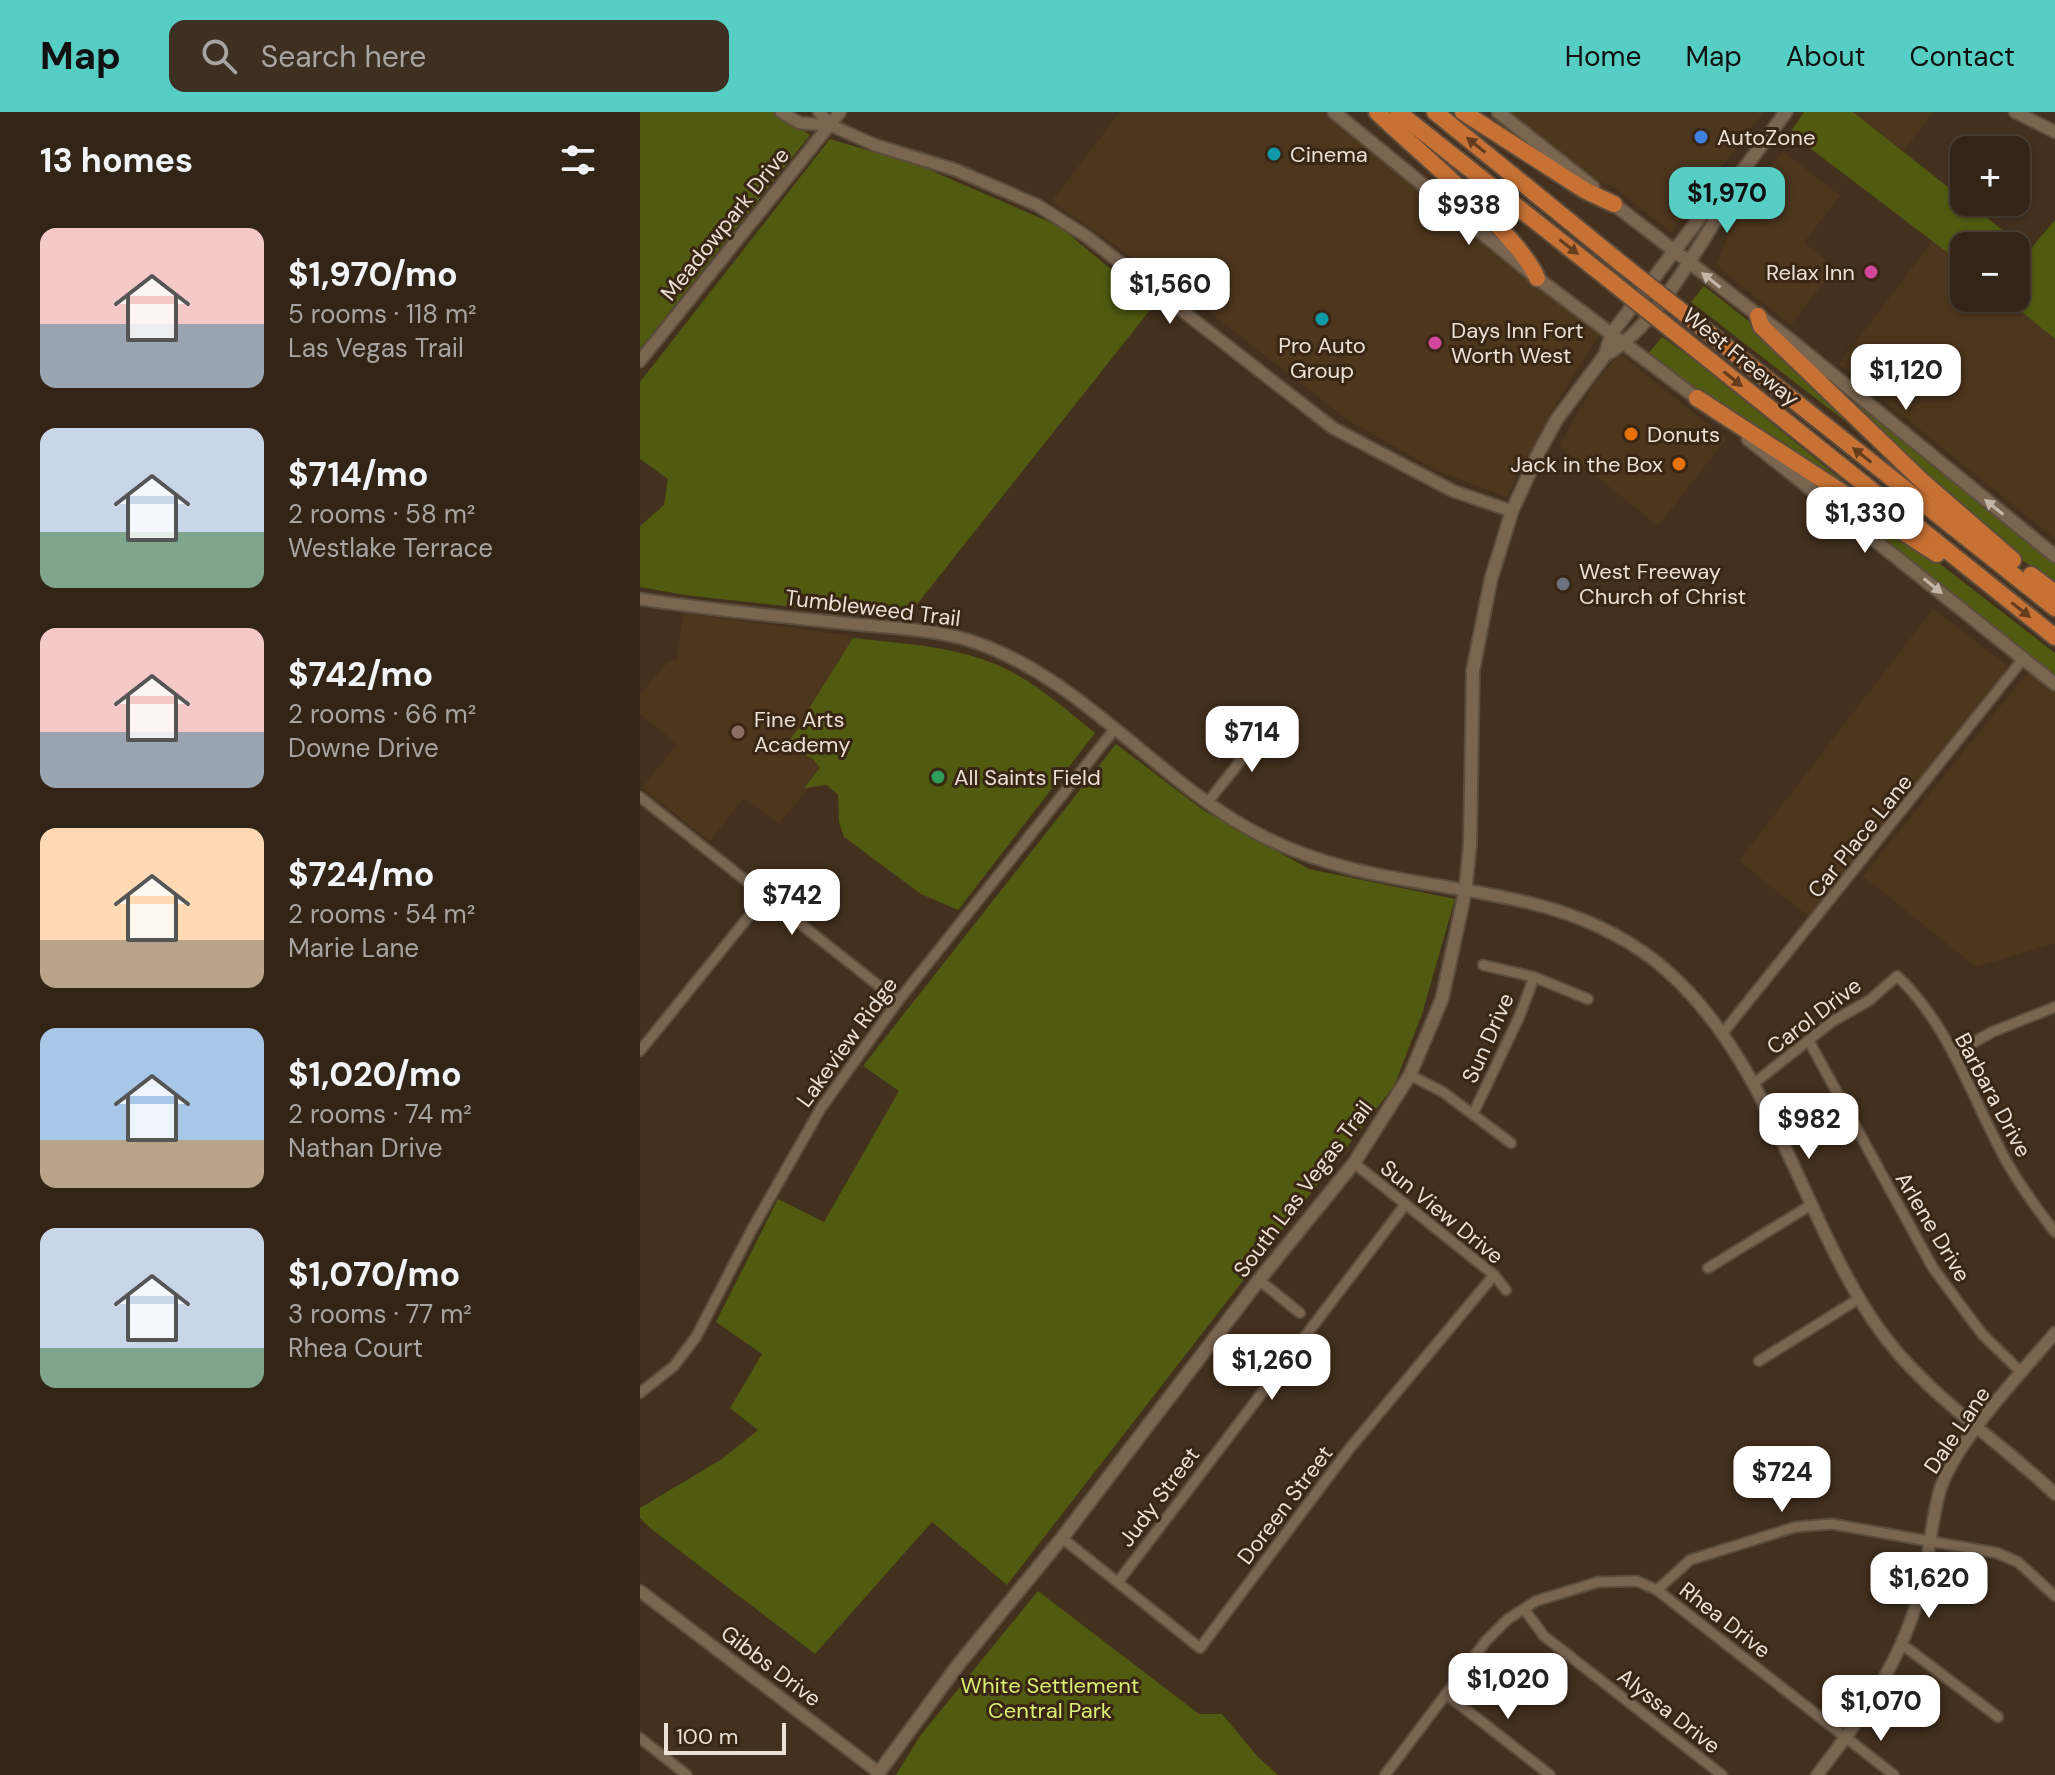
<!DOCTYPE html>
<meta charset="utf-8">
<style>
:root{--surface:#322416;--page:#3d3023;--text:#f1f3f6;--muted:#a8a4a1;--line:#4d4135;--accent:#56cec4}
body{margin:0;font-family:"DM Sans",sans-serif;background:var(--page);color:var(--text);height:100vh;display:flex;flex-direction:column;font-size:30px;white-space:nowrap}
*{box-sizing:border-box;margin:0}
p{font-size:26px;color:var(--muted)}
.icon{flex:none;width:44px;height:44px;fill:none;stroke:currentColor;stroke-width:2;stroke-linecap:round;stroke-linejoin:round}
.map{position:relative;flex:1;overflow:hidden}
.drawer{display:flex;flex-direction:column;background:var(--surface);width:640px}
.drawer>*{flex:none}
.fabs{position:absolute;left:1310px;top:24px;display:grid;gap:16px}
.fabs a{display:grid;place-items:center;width:80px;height:80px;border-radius:16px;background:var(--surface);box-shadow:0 2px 6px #0004,0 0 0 2px var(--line);font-size:40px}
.scale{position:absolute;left:24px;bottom:20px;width:122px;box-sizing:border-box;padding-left:8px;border:4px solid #ece0d5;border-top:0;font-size:22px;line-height:28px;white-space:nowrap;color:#ece0d5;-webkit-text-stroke:6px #392615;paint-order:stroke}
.price{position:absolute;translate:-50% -68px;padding:0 18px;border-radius:16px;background:#fff;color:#222;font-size:26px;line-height:52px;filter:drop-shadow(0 2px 4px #0008)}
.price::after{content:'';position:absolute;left:50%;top:48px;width:24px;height:18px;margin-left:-12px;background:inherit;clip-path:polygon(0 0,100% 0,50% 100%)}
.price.on{background:var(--accent);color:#111}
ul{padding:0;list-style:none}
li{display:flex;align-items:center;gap:24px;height:200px;padding:0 40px}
li span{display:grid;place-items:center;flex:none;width:224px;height:160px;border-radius:16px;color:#555}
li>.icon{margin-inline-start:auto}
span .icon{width:96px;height:96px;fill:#fffc;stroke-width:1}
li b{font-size:34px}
h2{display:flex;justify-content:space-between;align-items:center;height:96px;padding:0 40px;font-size:34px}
header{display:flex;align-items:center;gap:48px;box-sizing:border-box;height:112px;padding:0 40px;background:var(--accent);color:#111}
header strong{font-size:38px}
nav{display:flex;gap:44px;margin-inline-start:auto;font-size:28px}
.search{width:560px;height:72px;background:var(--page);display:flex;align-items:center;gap:20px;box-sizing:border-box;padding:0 28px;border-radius:16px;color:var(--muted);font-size:30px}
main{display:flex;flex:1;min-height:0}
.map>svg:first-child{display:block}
.built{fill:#4d361e}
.green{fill:#505b10}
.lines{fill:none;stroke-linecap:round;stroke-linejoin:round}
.minor-casing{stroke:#5c4c3c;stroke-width:13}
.tertiary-casing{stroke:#5c4c3c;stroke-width:15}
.secondary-casing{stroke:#5c4c3c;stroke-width:16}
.motorway-casing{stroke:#5c4c3c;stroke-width:20}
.minor{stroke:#7a6551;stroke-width:9}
.tertiary{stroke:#7a6551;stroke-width:11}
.secondary{stroke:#7a6551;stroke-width:12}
.motorway{stroke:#c87134;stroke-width:16}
.motorway-bridge-casing{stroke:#5c4c3c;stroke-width:20;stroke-linecap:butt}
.motorway-bridge{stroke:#c87134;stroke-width:16}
.oneway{fill:#643c1e}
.oneway2{fill:#c4b5a7}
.shop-dot{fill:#3f7fe0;stroke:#392615;stroke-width:3}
.culture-dot{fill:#0f9aa8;stroke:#392615;stroke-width:3}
.hotel-dot{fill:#d1479c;stroke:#392615;stroke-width:3}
.food-dot{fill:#e8710a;stroke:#392615;stroke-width:3}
.worship-dot{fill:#6b7280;stroke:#392615;stroke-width:3}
.education-dot{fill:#8d6e63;stroke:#392615;stroke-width:3}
.leisure-dot{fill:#2e9e5b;stroke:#392615;stroke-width:3}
.labels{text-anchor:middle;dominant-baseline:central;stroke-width:6;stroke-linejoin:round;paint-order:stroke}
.poi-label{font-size:22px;fill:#ece0d5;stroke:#392615;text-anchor:start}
.street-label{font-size:22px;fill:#ece0d5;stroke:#392615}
.park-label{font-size:22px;fill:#d9f070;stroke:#392615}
</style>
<header>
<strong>Map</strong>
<div class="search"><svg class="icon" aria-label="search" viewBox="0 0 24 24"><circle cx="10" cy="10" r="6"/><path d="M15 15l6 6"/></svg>Search here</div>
<nav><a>Home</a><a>Map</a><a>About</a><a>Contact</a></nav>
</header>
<main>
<section class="drawer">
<h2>13 homes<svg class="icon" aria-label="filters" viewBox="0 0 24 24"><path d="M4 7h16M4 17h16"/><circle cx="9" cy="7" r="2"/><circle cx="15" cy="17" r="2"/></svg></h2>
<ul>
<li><span style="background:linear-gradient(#f6c9c9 60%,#9aa5b1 0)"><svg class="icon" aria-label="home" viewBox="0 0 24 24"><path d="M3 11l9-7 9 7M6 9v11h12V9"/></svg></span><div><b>$1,970/mo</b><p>5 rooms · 118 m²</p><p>Las Vegas Trail</p></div></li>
<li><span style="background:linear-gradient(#c9d6e8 65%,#7fa58c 0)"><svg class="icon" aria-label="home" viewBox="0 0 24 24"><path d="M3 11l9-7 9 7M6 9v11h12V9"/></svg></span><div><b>$714/mo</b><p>2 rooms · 58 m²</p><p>Westlake Terrace</p></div></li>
<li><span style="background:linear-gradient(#f6c9c9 65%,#9aa5b1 0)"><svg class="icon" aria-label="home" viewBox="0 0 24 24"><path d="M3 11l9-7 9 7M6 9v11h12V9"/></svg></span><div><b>$742/mo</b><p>2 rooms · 66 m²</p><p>Downe Drive</p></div></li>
<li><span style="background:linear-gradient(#ffd9b3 70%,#b9a48a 0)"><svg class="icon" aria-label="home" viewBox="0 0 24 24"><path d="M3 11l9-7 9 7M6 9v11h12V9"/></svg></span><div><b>$724/mo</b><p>2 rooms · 54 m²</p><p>Marie Lane</p></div></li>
<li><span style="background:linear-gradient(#a9c7e8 70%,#b9a48a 0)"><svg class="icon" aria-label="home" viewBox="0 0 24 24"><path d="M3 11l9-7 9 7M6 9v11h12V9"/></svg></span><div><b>$1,020/mo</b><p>2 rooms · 74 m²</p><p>Nathan Drive</p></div></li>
<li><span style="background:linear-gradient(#c9d6e8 75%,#7fa58c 0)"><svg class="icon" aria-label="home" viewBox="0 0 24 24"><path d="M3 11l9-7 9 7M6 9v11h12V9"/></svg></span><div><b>$1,070/mo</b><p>3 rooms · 77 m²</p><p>Rhea Court</p></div></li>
</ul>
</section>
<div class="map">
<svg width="1415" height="1663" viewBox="0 0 1415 1663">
<rect width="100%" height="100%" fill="#43301e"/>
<g class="built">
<polygon points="480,0 684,0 960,221 916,292 866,385 798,359 711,310 573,203 412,89"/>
<polygon points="870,0 1124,0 1031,120 972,74 953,68"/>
<polygon points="1213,0 1294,0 1263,39"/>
<polygon points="1143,39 1200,84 1164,130 1190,152 1192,160 1151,213 1076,154 1097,99"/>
<polygon points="1293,128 1324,153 1324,186 1365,186 1415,227 1415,427 1199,252"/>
<polygon points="980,242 1086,327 1018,414 919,334 955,271"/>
<polygon points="1293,497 1369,555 1169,805 1099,749"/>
<polygon points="43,501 213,524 183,609 188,653 139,712 104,686 70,729 2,676 37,632 0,602 0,582 29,549 37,548"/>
<polygon points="1389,559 1415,580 1415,831 1336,855 1223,764"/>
</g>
<g class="green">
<polygon points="0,0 133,0 170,23 0,237"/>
<polygon points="1164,0 1213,0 1389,139 1415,108 1415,227 1365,186 1376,186 1376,134 1324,134 1324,153 1150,21"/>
<polygon points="190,27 278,53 419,114 514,193 274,496 273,508 45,483 0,475 0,414 24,393 28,367 0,347 0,270"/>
<polygon points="1064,174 1124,221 1248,342 1051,190"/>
<polygon points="1022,225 1048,243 1241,400 1093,305 1007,243"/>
<polygon points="1200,279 1415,450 1415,474 1347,420"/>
<polygon points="1156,360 1286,441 1415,541 1415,565"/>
<path d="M213,526C265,532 323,534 370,559C401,575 428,599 455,621L318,798L281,782L204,725L199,710L198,682L186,673L164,676L180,656L173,647L146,632L173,599L170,595Z"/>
<polygon points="476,632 563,698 669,757 815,787 782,902 754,974 367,1473 292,1410 175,1542 10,1416 0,1406 0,1396 82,1347 118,1318 90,1296 122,1242 76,1210 138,1087 184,1110 259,979 223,954"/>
<polygon points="398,1479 559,1602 582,1602 618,1645 638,1663 256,1663 280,1624"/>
</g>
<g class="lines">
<defs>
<g id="minor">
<polyline points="0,685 258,889"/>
<polyline points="567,691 630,612"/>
<polyline points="843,853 894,865 948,887"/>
<polyline points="1082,922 1383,547"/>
<polyline points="1170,931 1293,1156 1342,1222 1382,1261"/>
<polyline points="0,939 126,783"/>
<polyline points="1313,942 1352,920 1415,895"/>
<polyline points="770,963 803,980 871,1031"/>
<path d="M1113,972L1193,909L1230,888L1257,864C1308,911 1331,983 1363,1043C1378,1071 1396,1096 1415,1120"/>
<polyline points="833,1002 880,903 894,865"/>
<polyline points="714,1051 854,1163 866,1178"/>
<polyline points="1068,1156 1171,1093"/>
<polyline points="619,1168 660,1201"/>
<polyline points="1119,1249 1220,1186"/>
<polyline points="0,1281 34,1254 56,1225 111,1119 181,996 258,889 474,618"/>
<polyline points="422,1426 560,1536 710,1336 854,1163"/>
<polyline points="478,1470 765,1093"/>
<polyline points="1017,1478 1050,1448 1155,1415 1192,1412 1357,1441 1378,1450 1415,1484"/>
<polyline points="884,1497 904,1524 1082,1663"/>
<polyline points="1263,1533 1358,1605"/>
<polyline points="806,1582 910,1663"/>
<polyline points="0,1626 47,1663"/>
<polyline points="745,1663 846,1529 868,1507 896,1489 958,1470 997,1469 1017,1478 1254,1663"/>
</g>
<g id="tertiary">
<polyline points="141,0 160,11 190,13 235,33 316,58 397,93 446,124 693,316 813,379 872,399"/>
<polyline points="179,0 190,13"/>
<polyline points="1375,0 1415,20"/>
<polyline points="0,249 200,0"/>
<path d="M0,487C70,498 142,505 213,512C251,516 291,517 328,528C443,564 518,672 624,725C764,796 922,754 1039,870C1133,963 1162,1102 1234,1210C1282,1281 1354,1324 1415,1382"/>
<polyline points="0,1479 238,1660"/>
<path d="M1177,1663C1223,1604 1263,1547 1282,1473C1290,1442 1291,1408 1300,1378C1315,1330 1382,1260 1415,1221"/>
</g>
<g id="secondary">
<polyline points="694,0 897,166 1062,290"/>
<polyline points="858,0 953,75"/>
<polyline points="967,87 1149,227 1415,444"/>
<path d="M965,243C1011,220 1056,139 1084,94V84"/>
<polyline points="1108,327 1415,572"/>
<polyline points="237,1663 318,1553 422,1426 619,1168 714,1051 770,963 802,887 825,780 830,733 833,558 851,467 872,399 899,340 917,307 965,243 972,221 1074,87 1084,84 1146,0"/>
</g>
<g id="motorway">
<path d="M737,0C776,38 878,121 897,166"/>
<polyline points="758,0 972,170"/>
<polyline points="795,0 983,153"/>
<polyline points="823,0 946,79 974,92"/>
<polyline points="1045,202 1415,496"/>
<polyline points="1118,204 1121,214 1282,369 1373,448"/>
<polyline points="1032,218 1415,525"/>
<polyline points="1057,286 1297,442"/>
<polyline points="1391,463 1415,481"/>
</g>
</defs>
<use href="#minor" class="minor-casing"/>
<use href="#tertiary" class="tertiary-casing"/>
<use href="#secondary" class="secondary-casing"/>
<use href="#motorway" class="motorway-casing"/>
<use href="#minor" class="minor"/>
<use href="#tertiary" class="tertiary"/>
<use href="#secondary" class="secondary"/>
<use href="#motorway" class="motorway"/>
<defs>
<g id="motorway-bridge">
<polyline points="983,153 1045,202"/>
<polyline points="972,170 1032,218"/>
</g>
</defs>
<use href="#motorway-bridge" class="motorway-bridge-casing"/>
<use href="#motorway-bridge" class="motorway-bridge"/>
</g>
<defs><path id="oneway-solid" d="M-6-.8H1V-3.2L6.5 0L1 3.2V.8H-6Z" transform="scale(2)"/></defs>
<g class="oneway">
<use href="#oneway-solid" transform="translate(836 33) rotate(-141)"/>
<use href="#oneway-solid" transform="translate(929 135) rotate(38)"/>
<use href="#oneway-solid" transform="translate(1093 267) rotate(39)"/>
<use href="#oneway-solid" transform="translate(1222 343) rotate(-142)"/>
<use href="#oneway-solid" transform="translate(1381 498) rotate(38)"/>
</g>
<g class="oneway2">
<use href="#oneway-solid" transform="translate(1071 168) rotate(-142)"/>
<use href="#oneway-solid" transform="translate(1354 395) rotate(-141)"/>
<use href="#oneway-solid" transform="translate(1293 474) rotate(39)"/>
</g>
<circle class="shop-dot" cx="1061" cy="25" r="8"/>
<g class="culture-dot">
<circle cx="634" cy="42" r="8"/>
<circle cx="682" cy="207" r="8"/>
</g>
<g class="hotel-dot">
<circle cx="1231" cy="160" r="8"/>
<circle cx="795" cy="231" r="8"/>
</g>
<g class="food-dot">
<circle cx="991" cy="322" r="8"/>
<circle cx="1039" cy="352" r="8"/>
</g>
<circle class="worship-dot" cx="923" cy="472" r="8"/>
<circle class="education-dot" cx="98" cy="620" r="8"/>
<circle class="leisure-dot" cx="298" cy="665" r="8"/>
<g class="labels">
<g class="poi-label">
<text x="1077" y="25">AutoZone</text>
<text x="650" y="42">Cinema</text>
<text x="1215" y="160" text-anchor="end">Relax Inn</text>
<text x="811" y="218">Days Inn Fort<tspan x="811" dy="25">Worth West</tspan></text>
<text x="682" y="233" text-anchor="middle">Pro Auto<tspan x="682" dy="25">Group</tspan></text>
<text x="1007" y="322">Donuts</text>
<text x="1023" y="352" text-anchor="end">Jack in the Box</text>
<text x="939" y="459">West Freeway<tspan x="939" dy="25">Church of Christ</tspan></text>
<text x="114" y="607">Fine Arts<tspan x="114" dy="25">Academy</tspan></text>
<text x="314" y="665">All Saints Field</text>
</g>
<g class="street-label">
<text transform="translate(85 112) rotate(-51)">Meadowpark Drive</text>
<text transform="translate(1101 245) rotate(39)">West Freeway</text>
<text transform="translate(233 496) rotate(7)">Tumbleweed Trail</text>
<text transform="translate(1220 724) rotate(-51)">Car Place Lane</text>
<text transform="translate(1174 904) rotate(-37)">Carol Drive</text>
<text transform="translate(848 926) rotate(-66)">Sun Drive</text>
<text transform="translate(207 930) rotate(-54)">Lakeview Ridge</text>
<text transform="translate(1353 983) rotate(62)">Barbara Drive</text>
<text transform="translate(663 1077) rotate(-53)">South Las Vegas Trail</text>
<text transform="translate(802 1100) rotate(39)">Sun View Drive</text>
<text transform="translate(1293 1115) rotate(59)">Arlene Drive</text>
<text transform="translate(1317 1318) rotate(-56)">Dale Lane</text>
<text transform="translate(519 1385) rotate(-53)">Judy Street</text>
<text transform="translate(645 1393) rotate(-53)">Doreen Street</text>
<text transform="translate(1085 1508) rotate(38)">Rhea Drive</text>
<text transform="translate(131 1554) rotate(37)">Gibbs Drive</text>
<text transform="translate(1029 1599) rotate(38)">Alyssa Drive</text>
</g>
<g class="park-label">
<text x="410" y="1573">White Settlement<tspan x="410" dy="25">Central Park</tspan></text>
</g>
</g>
</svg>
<div class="fabs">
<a>+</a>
<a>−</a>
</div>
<div class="scale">100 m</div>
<b class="price on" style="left:1087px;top:123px">$1,970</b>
<b class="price" style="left:829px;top:135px">$938</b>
<b class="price" style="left:530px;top:214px">$1,560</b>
<b class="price" style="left:1266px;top:300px">$1,120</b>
<b class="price" style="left:1225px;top:443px">$1,330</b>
<b class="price" style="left:612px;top:662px">$714</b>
<b class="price" style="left:152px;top:825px">$742</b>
<b class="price" style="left:1169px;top:1049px">$982</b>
<b class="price" style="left:632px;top:1290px">$1,260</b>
<b class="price" style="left:1142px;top:1402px">$724</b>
<b class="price" style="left:1289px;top:1508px">$1,620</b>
<b class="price" style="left:868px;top:1609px">$1,020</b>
<b class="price" style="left:1241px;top:1631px">$1,070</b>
</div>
</main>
